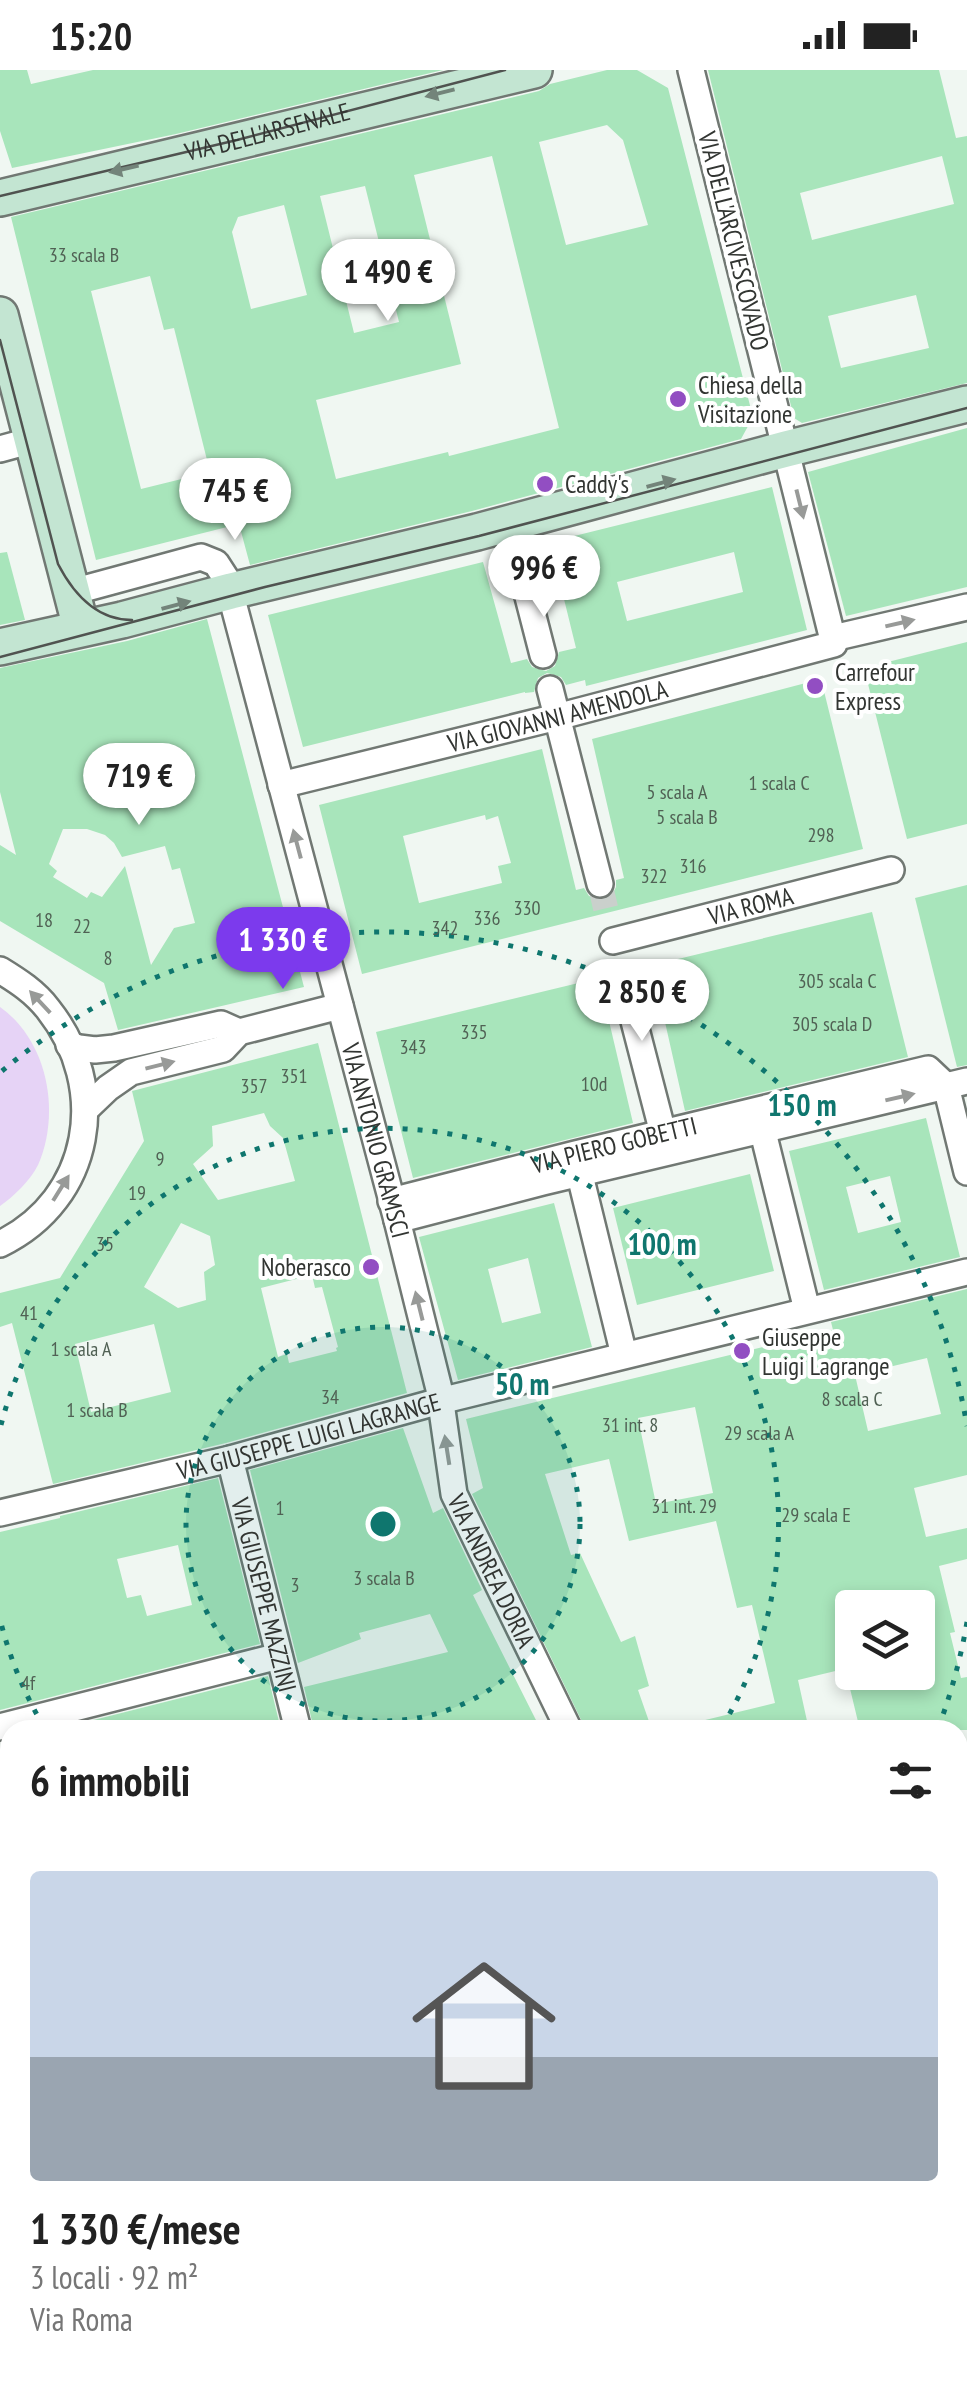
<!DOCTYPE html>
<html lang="it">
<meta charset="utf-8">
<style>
:root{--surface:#fff;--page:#f6f6f6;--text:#222;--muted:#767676;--accent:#7c3aed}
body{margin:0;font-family:"PT Sans Narrow",sans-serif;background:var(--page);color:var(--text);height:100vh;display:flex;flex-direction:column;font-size:38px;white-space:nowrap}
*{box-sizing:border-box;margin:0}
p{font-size:32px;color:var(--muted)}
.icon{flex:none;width:55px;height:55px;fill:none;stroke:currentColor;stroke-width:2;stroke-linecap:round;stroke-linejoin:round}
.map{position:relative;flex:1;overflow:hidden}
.sheet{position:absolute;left:0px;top:1650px;width:968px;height:670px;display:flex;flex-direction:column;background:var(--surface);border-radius:30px 30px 0 0;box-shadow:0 5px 15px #0003}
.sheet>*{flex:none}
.fabs{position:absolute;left:835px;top:1520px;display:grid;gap:20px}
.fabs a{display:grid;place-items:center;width:100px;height:100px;border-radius:10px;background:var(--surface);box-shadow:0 5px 15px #0003;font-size:50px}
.price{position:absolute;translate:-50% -85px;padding:0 22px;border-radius:35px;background:#fff;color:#222;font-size:32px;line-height:65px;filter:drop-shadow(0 2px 5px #0008)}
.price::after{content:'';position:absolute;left:50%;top:60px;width:30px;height:22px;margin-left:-15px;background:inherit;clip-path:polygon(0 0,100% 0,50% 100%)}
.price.selected{background:var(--accent);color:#fff}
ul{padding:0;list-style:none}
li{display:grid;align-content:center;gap:20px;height:530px;padding:0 30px}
li span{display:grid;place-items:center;height:310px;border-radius:10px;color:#555}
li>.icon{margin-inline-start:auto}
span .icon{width:180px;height:180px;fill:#fffc;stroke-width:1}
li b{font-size:42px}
h2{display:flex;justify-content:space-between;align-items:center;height:120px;padding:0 30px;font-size:42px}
.status{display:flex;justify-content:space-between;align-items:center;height:70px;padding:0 50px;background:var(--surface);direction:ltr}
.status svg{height:28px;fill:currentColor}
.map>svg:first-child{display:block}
.built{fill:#deebe1}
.green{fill:#e6d3f6}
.building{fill:#a8e5bb;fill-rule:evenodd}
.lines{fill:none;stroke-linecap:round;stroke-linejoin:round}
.street-tunnel{stroke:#cad0cc;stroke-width:25;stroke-dasharray:25 12;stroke-linecap:butt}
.street-casing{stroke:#717873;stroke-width:30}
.secondary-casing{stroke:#717873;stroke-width:40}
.street{stroke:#fff;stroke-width:25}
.secondary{stroke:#c3e5d2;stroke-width:35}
.tram{stroke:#505350;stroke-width:2.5}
.oneway{fill:#73847a}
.oneway2{fill:#989a98}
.ring{fill:none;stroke:#0f766e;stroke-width:5;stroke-dasharray:5 10}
.poi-dot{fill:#924ec2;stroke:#fff;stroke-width:4}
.labels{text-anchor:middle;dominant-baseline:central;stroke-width:8;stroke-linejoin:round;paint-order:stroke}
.number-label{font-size:20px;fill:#506154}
.street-label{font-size:25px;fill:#323532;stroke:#fff}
.poi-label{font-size:25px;fill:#323532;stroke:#fff;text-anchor:start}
.centre{fill:#0f766e;stroke:#fff;stroke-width:5}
.ring-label{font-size:30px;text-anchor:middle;font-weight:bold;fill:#0f766e;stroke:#fff;stroke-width:8;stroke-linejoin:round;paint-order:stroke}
</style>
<div class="status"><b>15:20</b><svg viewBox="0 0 49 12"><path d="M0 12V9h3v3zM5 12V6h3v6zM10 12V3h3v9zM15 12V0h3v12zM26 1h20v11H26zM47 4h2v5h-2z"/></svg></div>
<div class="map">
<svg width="967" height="2320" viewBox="0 0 967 2320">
<rect width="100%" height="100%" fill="#f0f7f2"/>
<polygon class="built" points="491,2310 604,2310 569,2320 494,2320"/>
<path class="green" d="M0,937C48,971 61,1043 38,1095C30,1111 14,1126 0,1136Z"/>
<g class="building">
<polygon points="0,0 27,0 31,14 93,0 443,0 176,64 12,98 0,61"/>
<path d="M607,0H637L668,18L753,347L741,369L472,441L250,495L239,454L96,490L11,147L539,21L550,14ZM607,55L623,70L648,155L566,175L539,72ZM492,86L559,358L449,386L448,382L336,409L316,330L461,294L414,105ZM365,116L399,252L354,263L320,126ZM284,135L307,225L251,239L232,162L238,147ZM150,206L164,260L174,258L210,402L141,419L91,221Z"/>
<path d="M708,0H939L956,68L967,66V313L802,353L794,348ZM942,86L954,134L812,170L800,123ZM916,225L929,278L841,298L828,246Z"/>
<polygon points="967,358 967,517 846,546 808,402"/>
<path d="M772,417L807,560L586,616L585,610L566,615L561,607L547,603L538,608L534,622L525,623V622L303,677L268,545L483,492L511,593L527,589L532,597L546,601L555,596L559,582L576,578L550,472ZM734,482L743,522L627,551L617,512Z"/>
<polygon points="7,482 25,550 0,555 0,483"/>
<path d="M207,549L304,917L118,960L104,913L0,851V775L16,785L0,722V598L127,571ZM63,759H87L105,765L114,773L122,787L165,776L172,800L180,798L195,853L174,858L151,895L125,796L102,827L91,822L87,828L53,807L57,801L49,794Z"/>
<polygon points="967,572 967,754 907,769 864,598"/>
<path d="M821,609L863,779L362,904L319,735L542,679L576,820L584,818L589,826L603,830L612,825L616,817V810L624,808L592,669ZM485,745L486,750L498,746L511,793L498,796L502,813L419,833L403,766Z"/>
<polygon points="967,815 967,995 957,997 915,828"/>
<polygon points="872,842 908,987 685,1041 658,921 644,924 639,916 625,912 616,917 612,925 612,932 605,934 633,1053 413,1108 376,962"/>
<path d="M318,973L407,1323L226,1373L53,1414L12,1253L0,1257V1223L60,1208L144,1071L132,1021ZM264,1043L270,1056L283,1068L295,1111L218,1130L193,1094L213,1076L212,1056ZM181,1153L210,1166L215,1195L204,1202L206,1230L178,1238L144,1217ZM312,1205L315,1218L322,1217L338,1277L336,1278L337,1281L289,1293L287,1284L278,1287L261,1218ZM154,1254L171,1322L91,1342L75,1274Z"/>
<path d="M926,1048L960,1187L824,1220L789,1081ZM890,1106L901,1152L858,1163L846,1117Z"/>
<polygon points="750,1104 774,1201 637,1235 613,1138"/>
<path d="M554,1133L592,1277L458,1310L419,1167ZM528,1188L541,1243L502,1253L488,1199Z"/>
<path d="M967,1219V1405L914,1418L926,1467L967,1458V1489L939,1496L955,1562L950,1563L961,1608L967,1607V1660H860L846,1602H918V1538H852V1597L798,1610L809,1660H698L697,1652L775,1633L752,1535L737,1538L716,1451L629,1471L609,1389L545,1404L571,1485L580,1483L621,1572L635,1566L649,1616L638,1620L652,1660H586L472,1424L483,1418L466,1349L833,1260L831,1252ZM927,1288L941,1344L868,1361L855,1305ZM695,1337L713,1423L656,1434L638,1348Z"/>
<polygon points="403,1358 433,1443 443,1438 482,1520 473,1525 541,1660 475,1660 471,1650 432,1660 314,1660 304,1617 448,1582 430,1544 359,1563 361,1569 298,1593 250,1400"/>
<path d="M218,1408L260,1574L0,1640V1462L60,1448V1446ZM178,1475L192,1535L147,1546L141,1525L127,1528L117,1489Z"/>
<polygon points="268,1606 281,1660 54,1660"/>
</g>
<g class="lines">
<polyline class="street-tunnel" points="600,814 607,844"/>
<defs>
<g id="street">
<polyline points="0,379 33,370"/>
<polyline points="509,453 543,585"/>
<path id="s1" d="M72,522L201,487L216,493L227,510L397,1150L439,1319L454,1424L569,1660"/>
<polyline points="833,568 967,537"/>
<polyline points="550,619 600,814"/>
<path id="s2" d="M281,715L557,647L834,574L691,0"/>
<path id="s3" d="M613,871L891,800"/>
<path d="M0,900C18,911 35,922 48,939C110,1017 93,1129 0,1174"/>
<polyline points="628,928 663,1063"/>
<polyline points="69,975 79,978 95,980 114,978 221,954 239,962"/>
<polyline points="946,1016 967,1102"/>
<polyline points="86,1039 108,1018 131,1002 223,979 239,962 340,936"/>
<polyline points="759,1046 807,1240"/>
<polyline points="576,1089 624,1285"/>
<path id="s4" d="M391,1131L575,1084L928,999L946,1016"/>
<polyline points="397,1150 543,1112 967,1011"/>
<path id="s5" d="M230,1389L298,1660"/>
<path id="s6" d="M0,1443L230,1389L440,1331L967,1202"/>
<polyline points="0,1657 279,1586"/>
<polyline points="958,1695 967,1692"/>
<polyline points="0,1945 10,1942"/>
<polyline points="958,2091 967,2089"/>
<polyline points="958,2228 967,2241"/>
<polyline points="464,2310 467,2320"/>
<polyline points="684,2310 686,2320"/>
<polyline points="815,2310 817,2320"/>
</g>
<g id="secondary">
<polyline points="0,128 534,0"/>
<polyline points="0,245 81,558"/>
<polyline points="0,577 122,550 231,521 477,462 786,379 967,334"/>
</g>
</defs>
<use href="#street" class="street-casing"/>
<use href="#secondary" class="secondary-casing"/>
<use href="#street" class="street"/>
<use href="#secondary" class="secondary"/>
<g class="tram">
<path id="s7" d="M0,126L237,70L505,0"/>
<path d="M0,270L58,494C73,523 96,550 132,550"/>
<polyline points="0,587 265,517 479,466 967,338"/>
</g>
</g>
<defs><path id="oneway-solid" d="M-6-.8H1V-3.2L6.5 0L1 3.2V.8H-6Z" transform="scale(2.5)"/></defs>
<g class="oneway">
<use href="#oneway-solid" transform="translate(440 23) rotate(166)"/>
<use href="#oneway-solid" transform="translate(124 99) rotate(167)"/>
<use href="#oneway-solid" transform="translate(661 413) rotate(-15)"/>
<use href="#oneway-solid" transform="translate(176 535) rotate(-15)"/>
</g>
<g class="oneway2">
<use href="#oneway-solid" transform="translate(800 434) rotate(76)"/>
<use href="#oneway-solid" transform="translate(900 553) rotate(-13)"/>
<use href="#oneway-solid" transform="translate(297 774) rotate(-105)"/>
<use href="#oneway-solid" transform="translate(40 932) rotate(-133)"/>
<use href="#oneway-solid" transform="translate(160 995) rotate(-14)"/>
<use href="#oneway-solid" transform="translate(900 1027) rotate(-13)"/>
<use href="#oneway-solid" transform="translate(61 1118) rotate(-58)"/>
<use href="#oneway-solid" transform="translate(419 1236) rotate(-104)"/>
<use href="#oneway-solid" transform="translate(447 1380) rotate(-99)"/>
</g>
<circle cx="383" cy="1454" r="197" fill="#0f766e" fill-opacity=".12"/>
<g class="ring">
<circle cx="383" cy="1454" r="197"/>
<path d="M44 1657A395 395 0 0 1 1 1553M1 1355A395 395 0 1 1 722 1657"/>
<path d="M967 1552A592 592 0 0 1 939 1656M2 1001A592 592 0 0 1 967 1356"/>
</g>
<g class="poi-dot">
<circle cx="678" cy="329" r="10"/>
<circle cx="545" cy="414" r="10"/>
<circle cx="815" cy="616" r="10"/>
<circle cx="371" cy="1197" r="10"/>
<circle cx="742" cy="1281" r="10"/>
</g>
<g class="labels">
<g class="number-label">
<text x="84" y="185">33 scala B</text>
<text x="779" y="713">1 scala C</text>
<text x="677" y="722">5 scala A</text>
<text x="687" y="747">5 scala B</text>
<text x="821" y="765">298</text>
<text x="693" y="796">316</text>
<text x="654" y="806">322</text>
<text x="527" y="838">330</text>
<text x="487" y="848">336</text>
<text x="44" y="850">18</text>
<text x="82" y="856">22</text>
<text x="445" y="858">342</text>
<text x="108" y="888">8</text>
<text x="837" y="911">305 scala C</text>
<text x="832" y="954">305 scala D</text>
<text x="474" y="962">335</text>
<text x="413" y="977">343</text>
<text x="294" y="1006">351</text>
<text x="594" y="1014">10d</text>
<text x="254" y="1016">357</text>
<text x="160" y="1089">9</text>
<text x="137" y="1123">19</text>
<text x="105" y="1174">35</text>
<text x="29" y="1243">41</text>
<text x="81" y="1279">1 scala A</text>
<text x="330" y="1327">34</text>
<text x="852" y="1329">8 scala C</text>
<text x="97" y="1340">1 scala B</text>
<text x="630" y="1355">31 int. 8</text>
<text x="759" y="1363">29 scala A</text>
<text x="684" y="1436">31 int. 29</text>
<text x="280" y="1438">1</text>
<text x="816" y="1445">29 scala E</text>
<text x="384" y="1508">3 scala B</text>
<text x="295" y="1515">3</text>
<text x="28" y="1613">4f</text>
</g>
<g class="street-label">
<text stroke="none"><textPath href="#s7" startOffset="275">VIA DELL'ARSENALE</textPath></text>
<text transform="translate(734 171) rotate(76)">VIA DELL'ARCIVESCOVADO</text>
<text stroke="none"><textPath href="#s2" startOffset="285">VIA GIOVANNI AMENDOLA</textPath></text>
<text stroke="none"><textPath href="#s3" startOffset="142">VIA ROMA</textPath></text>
<text stroke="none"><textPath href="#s1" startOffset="750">VIA ANTONIO GRAMSCI</textPath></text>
<text stroke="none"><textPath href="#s4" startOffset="230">VIA PIERO GOBETTI</textPath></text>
<text stroke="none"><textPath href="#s6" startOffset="318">VIA GIUSEPPE LUIGI LAGRANGE</textPath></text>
<text stroke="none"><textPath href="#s1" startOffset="1198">VIA ANDREA DORIA</textPath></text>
<text stroke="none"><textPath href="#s5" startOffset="140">VIA GIUSEPPE MAZZINI</textPath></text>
</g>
<g class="poi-label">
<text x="698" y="315">Chiesa della<tspan x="698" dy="29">Visitazione</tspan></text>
<text x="565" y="414">Caddy's</text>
<text x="835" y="602">Carrefour<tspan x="835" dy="29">Express</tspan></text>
<text x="351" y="1197" text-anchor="end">Noberasco</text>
<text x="762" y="1267">Giuseppe<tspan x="762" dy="29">Luigi Lagrange</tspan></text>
</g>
</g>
<circle cx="383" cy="1454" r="15" class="centre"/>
<g class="ring-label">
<text x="802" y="1046">150 m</text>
<text x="662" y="1185">100 m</text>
<text x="522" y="1325">50 m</text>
</g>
</svg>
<div class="fabs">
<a><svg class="icon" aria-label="layers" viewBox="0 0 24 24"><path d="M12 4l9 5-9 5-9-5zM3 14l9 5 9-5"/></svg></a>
</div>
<b class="price" style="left:388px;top:254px">1 490 €</b>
<b class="price" style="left:235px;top:473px">745 €</b>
<b class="price" style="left:544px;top:550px">996 €</b>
<b class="price" style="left:139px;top:758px">719 €</b>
<b class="price selected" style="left:283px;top:922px">1 330 €</b>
<b class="price" style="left:642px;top:974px">2 850 €</b>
<section class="sheet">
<h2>6 immobili<svg class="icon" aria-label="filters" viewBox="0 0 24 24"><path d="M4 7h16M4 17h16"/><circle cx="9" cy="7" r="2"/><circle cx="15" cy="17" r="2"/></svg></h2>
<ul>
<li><span style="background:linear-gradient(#c9d6e8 60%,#9aa5b1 0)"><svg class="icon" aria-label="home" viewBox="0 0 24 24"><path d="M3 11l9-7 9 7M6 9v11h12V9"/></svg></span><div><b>1 330 €/mese</b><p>3 locali · 92 m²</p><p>Via Roma</p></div></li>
</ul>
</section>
</div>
